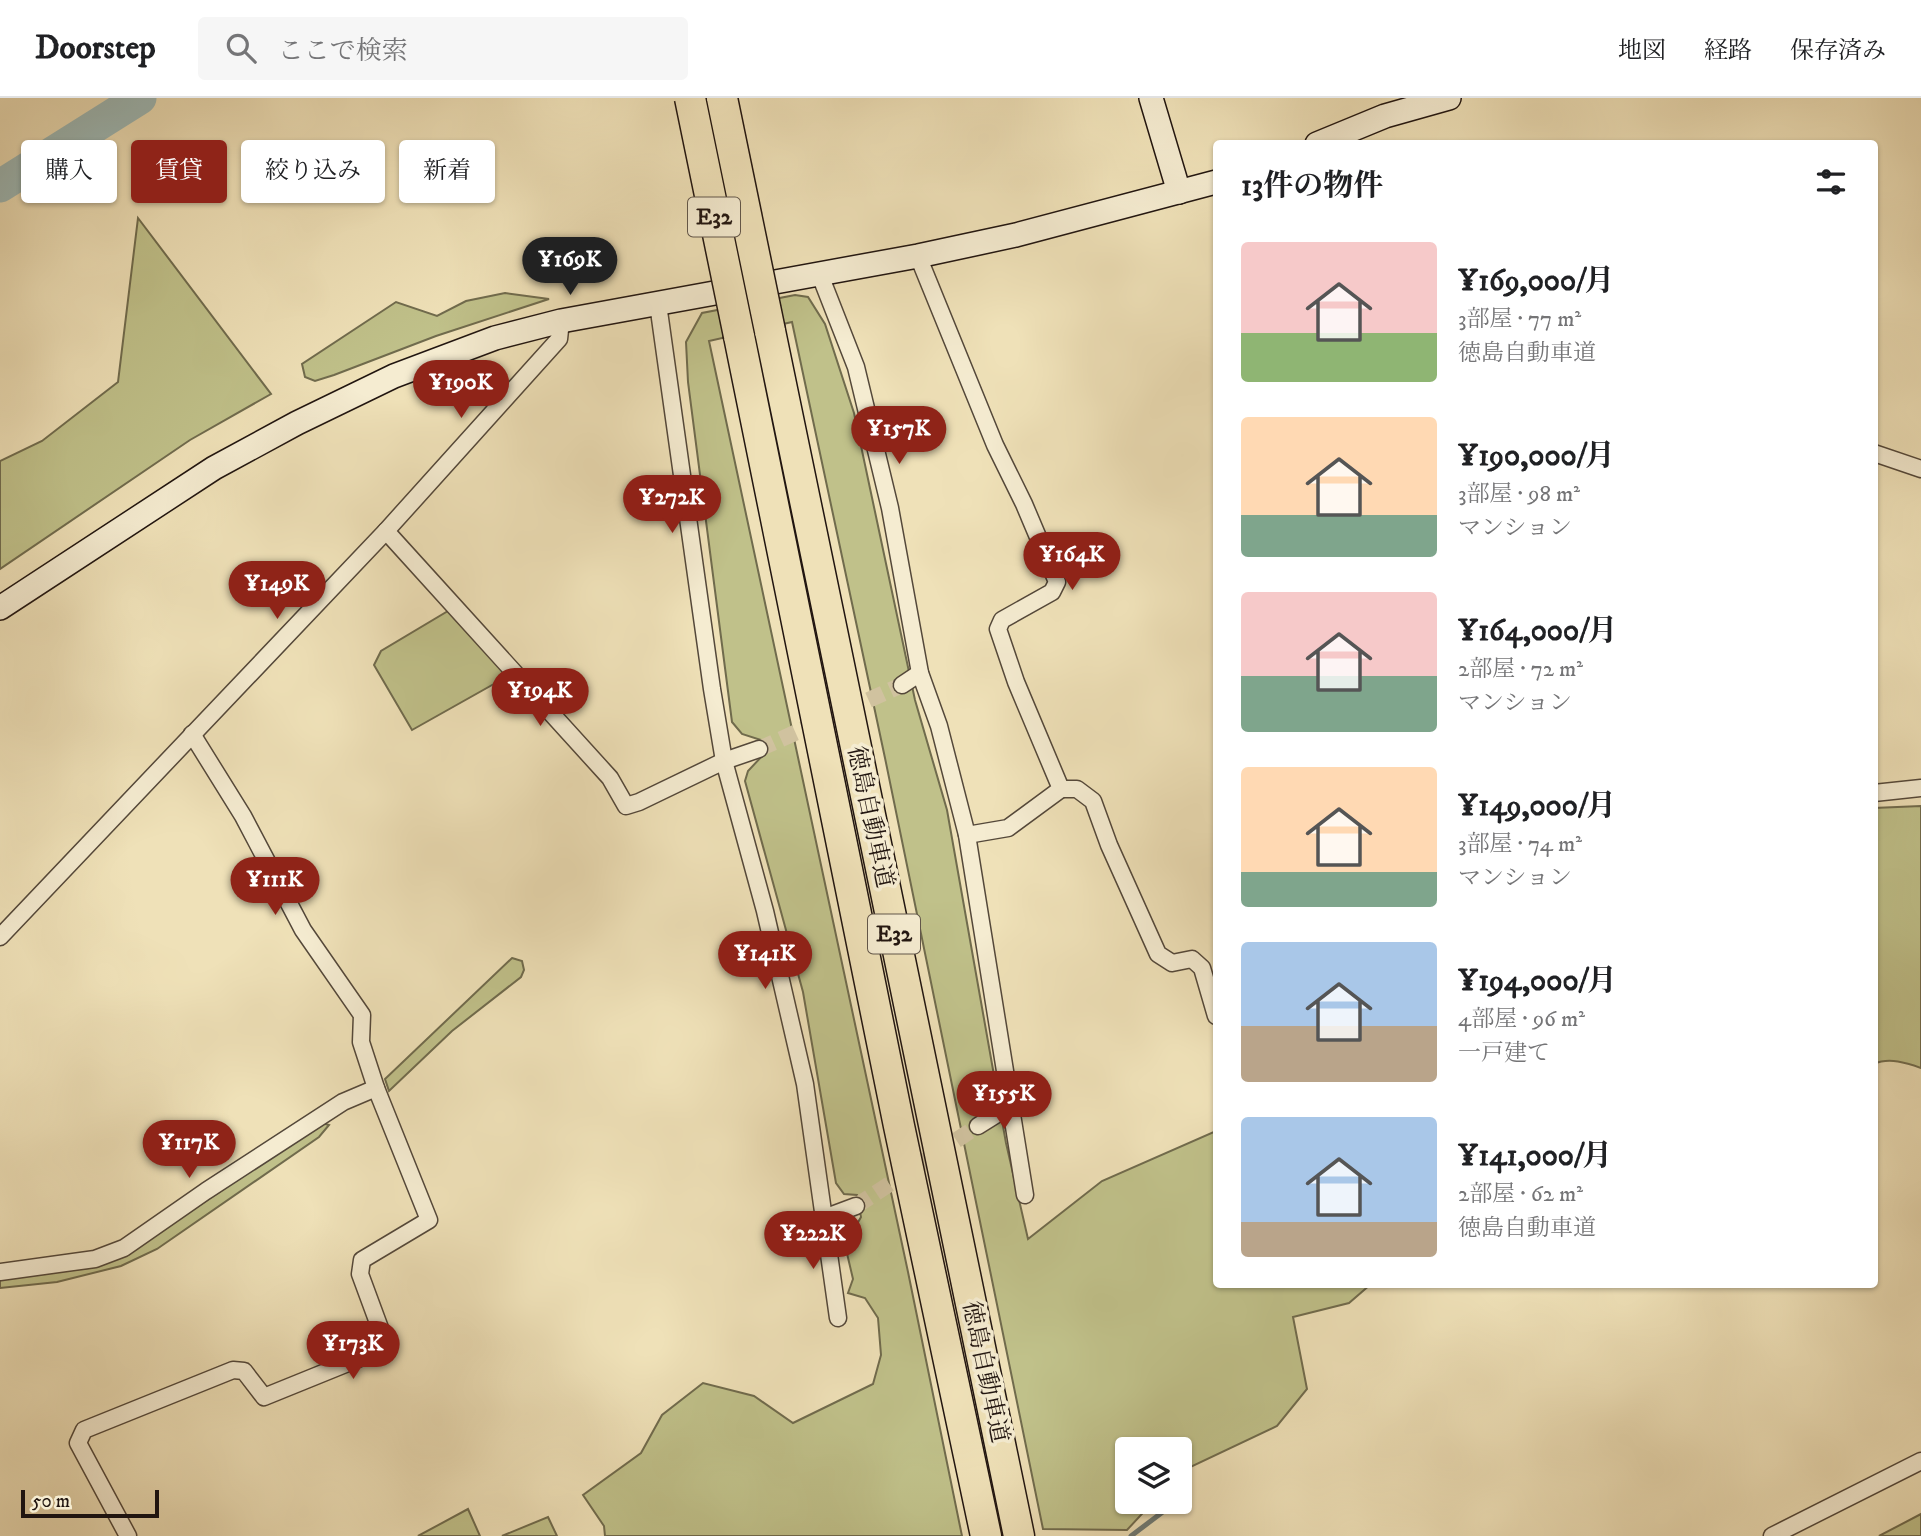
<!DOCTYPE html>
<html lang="ja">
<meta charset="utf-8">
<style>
:root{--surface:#fff;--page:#f6f6f6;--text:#202124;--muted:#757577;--line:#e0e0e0;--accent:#8f2418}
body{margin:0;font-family:"IM FELL DW Pica","Noto Serif JP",serif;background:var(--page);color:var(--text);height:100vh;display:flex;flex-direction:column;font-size:26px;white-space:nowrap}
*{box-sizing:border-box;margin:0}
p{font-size:23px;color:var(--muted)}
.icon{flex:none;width:38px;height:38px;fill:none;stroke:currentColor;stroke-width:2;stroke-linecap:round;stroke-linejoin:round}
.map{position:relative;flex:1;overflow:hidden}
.side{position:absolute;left:1213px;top:42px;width:665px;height:1148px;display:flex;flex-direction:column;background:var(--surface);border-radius:7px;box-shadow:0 2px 5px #0004}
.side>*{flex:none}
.banner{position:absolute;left:21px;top:42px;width:665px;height:63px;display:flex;gap:14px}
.tools{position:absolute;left:1115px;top:1339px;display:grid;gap:14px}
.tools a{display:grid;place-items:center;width:77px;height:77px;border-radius:7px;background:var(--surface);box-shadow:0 2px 5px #0004;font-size:35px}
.scale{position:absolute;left:21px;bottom:18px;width:138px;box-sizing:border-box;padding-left:7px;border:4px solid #211510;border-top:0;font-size:19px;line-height:24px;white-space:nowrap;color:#211510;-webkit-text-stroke:5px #f5ecd1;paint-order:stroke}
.price{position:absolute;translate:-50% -60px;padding:0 16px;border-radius:24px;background:var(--accent);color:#fff;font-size:23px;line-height:46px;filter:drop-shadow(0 2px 4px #0008)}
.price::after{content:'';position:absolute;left:50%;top:42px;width:21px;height:16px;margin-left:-10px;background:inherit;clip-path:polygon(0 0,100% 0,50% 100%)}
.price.on{background:#222;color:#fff}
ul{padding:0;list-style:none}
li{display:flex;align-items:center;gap:21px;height:175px;padding:0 28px}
li span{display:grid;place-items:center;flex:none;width:196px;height:140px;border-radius:7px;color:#555}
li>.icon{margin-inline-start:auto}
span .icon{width:84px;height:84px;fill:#fffc;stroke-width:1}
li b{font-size:30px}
h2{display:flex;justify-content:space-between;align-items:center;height:84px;padding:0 28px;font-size:30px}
.chip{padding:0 24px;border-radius:7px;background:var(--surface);box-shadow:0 2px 5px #0004;font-size:24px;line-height:63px}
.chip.on{background:var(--accent);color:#fff}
header{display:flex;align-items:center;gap:42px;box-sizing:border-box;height:98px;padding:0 35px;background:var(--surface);border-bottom:2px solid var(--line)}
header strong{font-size:33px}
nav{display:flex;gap:38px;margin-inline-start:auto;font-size:24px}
.search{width:490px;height:63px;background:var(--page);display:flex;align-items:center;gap:18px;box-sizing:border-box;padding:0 24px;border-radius:7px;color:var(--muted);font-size:26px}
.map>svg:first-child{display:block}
.green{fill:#c0c18a;stroke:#706b4d;stroke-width:2}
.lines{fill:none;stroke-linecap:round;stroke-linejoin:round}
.stream{stroke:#6c7975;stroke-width:5}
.river{stroke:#9ebbb9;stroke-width:33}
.street-tunnel{stroke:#d0c29f;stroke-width:16;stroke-dasharray:16 8;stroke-linecap:butt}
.street-casing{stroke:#54483a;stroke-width:19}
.secondary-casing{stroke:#211510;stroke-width:26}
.highway-casing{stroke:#211510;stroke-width:33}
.street{stroke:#f5ecd1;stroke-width:16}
.secondary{stroke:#f5ecd1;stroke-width:23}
.highway{stroke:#efe1b8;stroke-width:30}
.highway-bridge-casing{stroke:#211510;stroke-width:33;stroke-linecap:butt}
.highway-bridge{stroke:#efe1b8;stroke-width:30}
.labels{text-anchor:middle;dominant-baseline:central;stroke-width:7;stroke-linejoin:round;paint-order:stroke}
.shield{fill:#f5ecd1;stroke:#61564a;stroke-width:2}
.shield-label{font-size:23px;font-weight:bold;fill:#211510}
.street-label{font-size:24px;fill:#211510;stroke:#f5ecd1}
</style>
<header>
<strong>Doorstep</strong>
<div class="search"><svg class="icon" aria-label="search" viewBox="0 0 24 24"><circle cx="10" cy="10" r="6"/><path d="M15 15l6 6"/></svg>ここで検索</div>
<nav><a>地図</a><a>経路</a><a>保存済み</a></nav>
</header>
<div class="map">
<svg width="1921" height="1438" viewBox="0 0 1921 1438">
<rect width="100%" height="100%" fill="#efe1b8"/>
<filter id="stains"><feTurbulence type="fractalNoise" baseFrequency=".00286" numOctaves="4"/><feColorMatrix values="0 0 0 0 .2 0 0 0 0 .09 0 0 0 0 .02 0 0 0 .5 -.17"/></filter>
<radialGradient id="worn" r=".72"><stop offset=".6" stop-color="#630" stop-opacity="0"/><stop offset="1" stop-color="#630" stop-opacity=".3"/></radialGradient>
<g class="green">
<polygon points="138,120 271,296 190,342 0,471 0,363 42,343 118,284"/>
<polygon points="505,195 549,201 436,238 334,277 315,283 305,279 302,266 396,204 437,218 466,203"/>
<polygon points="795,197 808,199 825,226 854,315 915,602 947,712 1006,1045 1028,1141 1102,1083 1216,1033 1216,1186 1371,1186 1349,1205 1293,1219 1307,1291 1277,1328 1180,1374 1180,1351 1127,1351 1127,1404 1153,1404 1127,1432 1043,1431 885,660 792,224 709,243 908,1174 962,1438 605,1438 604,1428 583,1397 641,1355 662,1317 703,1285 754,1298 793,1325 873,1286 881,1257 878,1220 865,1200 848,1195 853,1181 845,1147 861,1119 857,1097 844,1096 836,1085 803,894 745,683 748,673 764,656 761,642 742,636 732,624 688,284 686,244 702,215"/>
<polygon points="448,513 508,578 412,632 374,567 381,553"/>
<path d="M1921,708V970C1907,965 1889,959 1874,966V710Z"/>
<polygon points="512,860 522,863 524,872 521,879 452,933 389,993 385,981"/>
<polygon points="322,1025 329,1027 319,1039 157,1151 121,1168 57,1184 0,1190 0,1180 89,1170 125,1157"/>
<polygon points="468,1411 480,1438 418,1438"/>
<polygon points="1921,1416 1921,1438 1879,1438"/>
<polygon points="548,1419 557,1438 502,1438"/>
</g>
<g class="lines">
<polyline class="stream" points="1131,1438 1168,1410"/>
<polyline class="river" points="0,88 140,0"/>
<g class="street-tunnel">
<polyline points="759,651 902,587"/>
<polyline points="856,1108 978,1028"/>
</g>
<defs>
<g id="street">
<polyline points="918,158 995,347 1024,406 1057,484 1052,494 1002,522 998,531 1016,584 1061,691 1008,730 967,737"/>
<polyline points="820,177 856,269 890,410 920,575 939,628 967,737 1025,1097"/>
<polyline points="658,206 712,591 724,663 765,813 805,986 838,1220"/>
<polyline points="1874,355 1921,371"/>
<polyline points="386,433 610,680 626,708 639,704 724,663 759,651"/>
<polyline points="902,587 920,575"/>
<polyline points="1061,691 1077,691 1093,703 1109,747 1158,856 1172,865 1192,861 1202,870 1216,918"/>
<polyline points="1874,695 1921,690"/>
<polyline points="0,839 386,433 559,241 561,223"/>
<polyline points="978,1028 1010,1008"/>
<polyline points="824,1120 856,1108"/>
<polyline points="0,1174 95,1161 124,1150 206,1093 343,1004 376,990"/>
<polyline points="128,1438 78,1345 84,1332 233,1272 244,1273 264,1299 375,1254 384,1241 360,1176 362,1162 429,1122 376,990 361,944 362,917 303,832 243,718 192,636"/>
<polyline points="1772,1438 1921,1363"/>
</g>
<g id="secondary">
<polyline points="1151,0 1179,94"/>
<polyline points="1317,46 1385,18 1449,0"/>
<polyline points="0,510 214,370 297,325 394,278 495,240 561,223 918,158 1016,137 1216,84"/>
</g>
<g id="highway">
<polyline points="770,233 1019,1438"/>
<polyline points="739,238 899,1028 986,1438"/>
</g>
</defs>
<use href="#street" class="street-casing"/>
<use href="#secondary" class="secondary-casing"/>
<use href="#highway" class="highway-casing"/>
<use href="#street" class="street"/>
<use href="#secondary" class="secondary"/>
<use href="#highway" class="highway"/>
<defs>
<g id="highway-bridge">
<polyline points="690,0 739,238"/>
<polyline points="722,0 770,233"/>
</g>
</defs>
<use href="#highway-bridge" class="highway-bridge-casing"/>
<use href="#highway-bridge" class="highway-bridge"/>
</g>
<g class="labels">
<g class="shield">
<rect x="688" y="99.5" width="52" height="39" rx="5"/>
<rect x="868" y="816.5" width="52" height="39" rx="5"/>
</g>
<g class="shield-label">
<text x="714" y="119">E32</text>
<text x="894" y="836">E32</text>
</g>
<g class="street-label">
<text transform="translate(870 719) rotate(78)">徳島自動車道</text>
<text transform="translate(985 1274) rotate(78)">徳島自動車道</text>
</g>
</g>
<rect width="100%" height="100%" filter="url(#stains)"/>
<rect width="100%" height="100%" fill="url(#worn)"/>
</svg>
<div class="tools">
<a><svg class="icon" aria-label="layers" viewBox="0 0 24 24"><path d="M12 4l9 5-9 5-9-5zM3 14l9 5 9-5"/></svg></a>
</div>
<div class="scale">50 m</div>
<b class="price on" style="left:570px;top:199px">¥169K</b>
<b class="price" style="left:461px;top:322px">¥190K</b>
<b class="price" style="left:899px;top:368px">¥157K</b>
<b class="price" style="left:672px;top:437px">¥272K</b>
<b class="price" style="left:1072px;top:494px">¥164K</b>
<b class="price" style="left:277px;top:523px">¥149K</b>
<b class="price" style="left:540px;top:630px">¥194K</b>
<b class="price" style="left:275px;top:819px">¥111K</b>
<b class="price" style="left:765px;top:893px">¥141K</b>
<b class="price" style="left:1004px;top:1033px">¥155K</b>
<b class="price" style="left:189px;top:1082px">¥117K</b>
<b class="price" style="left:813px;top:1173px">¥222K</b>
<b class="price" style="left:353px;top:1283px">¥173K</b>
<div class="banner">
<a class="chip">購入</a>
<a class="chip on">賃貸</a>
<a class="chip">絞り込み</a>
<a class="chip">新着</a>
</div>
<section class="side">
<h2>13件の物件<svg class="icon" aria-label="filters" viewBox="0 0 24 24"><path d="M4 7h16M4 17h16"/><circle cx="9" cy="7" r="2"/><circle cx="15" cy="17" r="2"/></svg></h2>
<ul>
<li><span style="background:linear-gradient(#f6c9c9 65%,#8fb573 0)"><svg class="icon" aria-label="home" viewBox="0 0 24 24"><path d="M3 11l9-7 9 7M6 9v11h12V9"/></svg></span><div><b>¥169,000/月</b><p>3部屋 · 77 m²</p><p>徳島自動車道</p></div></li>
<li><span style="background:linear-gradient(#ffd9b3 70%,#7fa58c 0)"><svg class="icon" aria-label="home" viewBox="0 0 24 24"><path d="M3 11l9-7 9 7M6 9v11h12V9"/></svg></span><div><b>¥190,000/月</b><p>3部屋 · 98 m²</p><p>マンション</p></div></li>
<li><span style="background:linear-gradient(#f6c9c9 60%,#7fa58c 0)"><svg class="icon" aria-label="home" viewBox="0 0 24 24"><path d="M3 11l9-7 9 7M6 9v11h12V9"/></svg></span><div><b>¥164,000/月</b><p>2部屋 · 72 m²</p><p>マンション</p></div></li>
<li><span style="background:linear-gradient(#ffd9b3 75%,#7fa58c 0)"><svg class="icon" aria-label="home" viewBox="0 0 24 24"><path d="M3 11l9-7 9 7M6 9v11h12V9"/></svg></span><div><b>¥149,000/月</b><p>3部屋 · 74 m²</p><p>マンション</p></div></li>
<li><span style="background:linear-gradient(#a9c7e8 60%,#b9a48a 0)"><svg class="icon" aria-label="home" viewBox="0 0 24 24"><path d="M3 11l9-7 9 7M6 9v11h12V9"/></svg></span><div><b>¥194,000/月</b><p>4部屋 · 96 m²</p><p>一戸建て</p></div></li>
<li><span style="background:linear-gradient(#a9c7e8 75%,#b9a48a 0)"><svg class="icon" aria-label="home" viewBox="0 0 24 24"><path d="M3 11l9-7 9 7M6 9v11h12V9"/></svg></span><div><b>¥141,000/月</b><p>2部屋 · 62 m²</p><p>徳島自動車道</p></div></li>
</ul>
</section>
</div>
